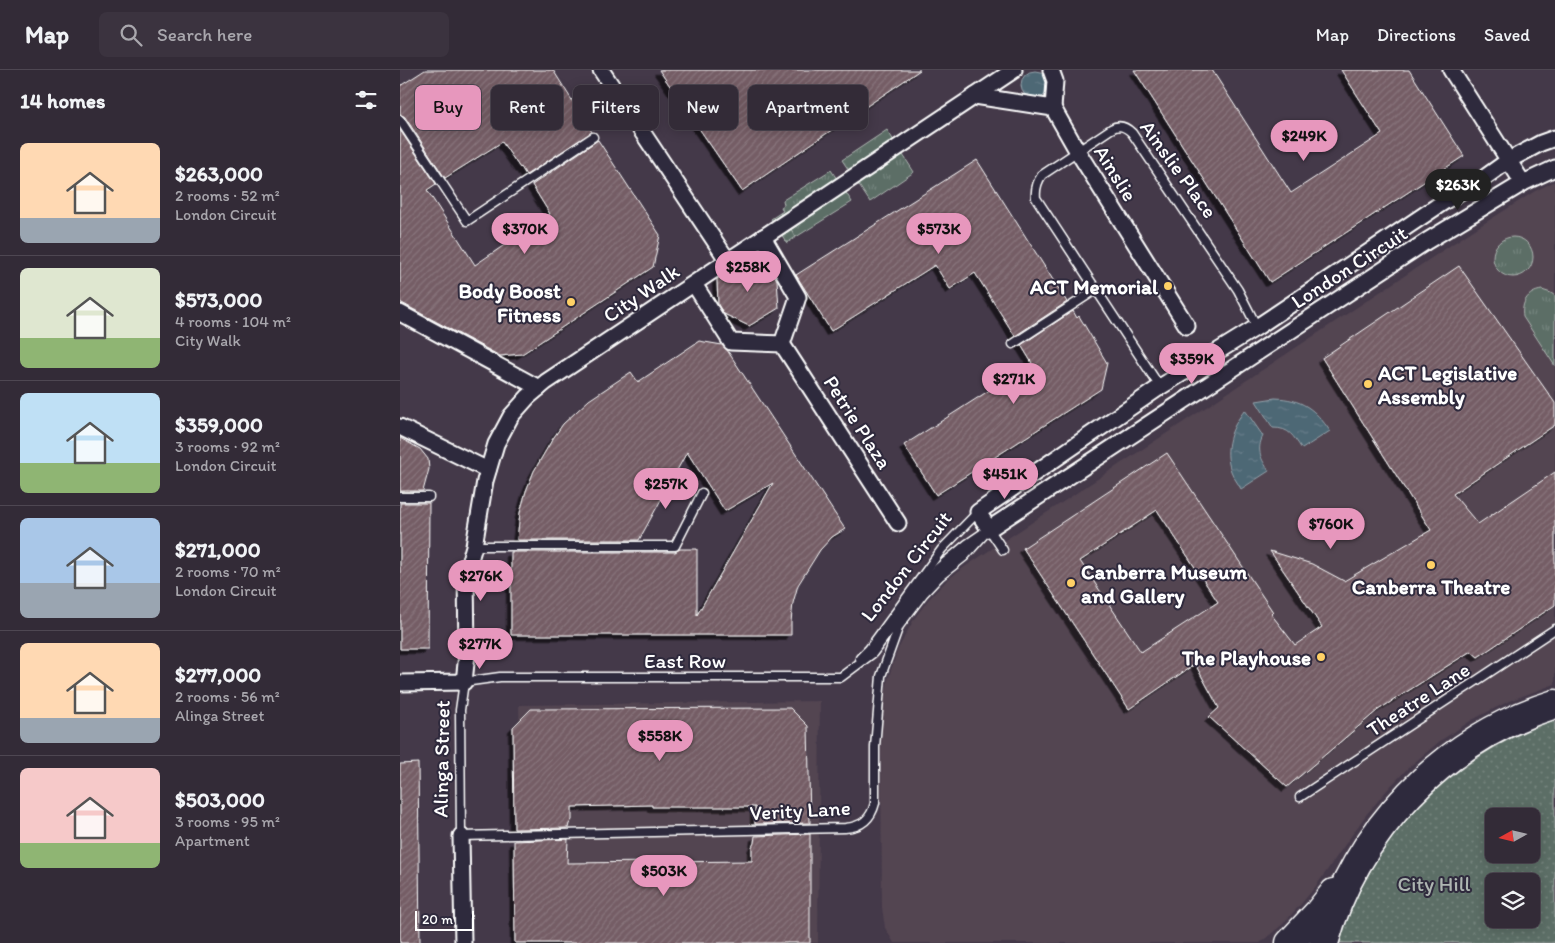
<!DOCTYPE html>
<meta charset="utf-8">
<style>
:root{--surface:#332b37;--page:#3b333f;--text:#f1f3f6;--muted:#a9a7ad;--line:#4e4752;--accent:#e797bd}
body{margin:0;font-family:Itim,sans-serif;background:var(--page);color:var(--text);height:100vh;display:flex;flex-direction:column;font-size:19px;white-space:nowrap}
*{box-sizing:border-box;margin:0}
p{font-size:16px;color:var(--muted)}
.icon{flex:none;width:28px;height:28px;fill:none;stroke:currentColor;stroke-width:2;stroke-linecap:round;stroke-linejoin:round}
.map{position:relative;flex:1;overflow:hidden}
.panel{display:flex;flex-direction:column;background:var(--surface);width:400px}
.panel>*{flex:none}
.hud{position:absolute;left:15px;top:15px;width:475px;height:45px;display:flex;gap:10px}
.needle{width:32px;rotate:262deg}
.fabs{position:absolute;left:1085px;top:738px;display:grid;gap:10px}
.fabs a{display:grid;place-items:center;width:55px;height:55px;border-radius:8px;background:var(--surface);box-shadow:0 2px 12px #0003,0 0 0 1px var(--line);font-size:25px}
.scale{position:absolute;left:15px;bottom:12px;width:59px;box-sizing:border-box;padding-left:5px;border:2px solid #fff;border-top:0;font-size:14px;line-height:18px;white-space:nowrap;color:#fff;-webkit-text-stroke:4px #2f2a3d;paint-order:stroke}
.price{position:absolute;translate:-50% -42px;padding:0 11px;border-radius:18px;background:var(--accent);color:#111;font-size:16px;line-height:32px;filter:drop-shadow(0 1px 2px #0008)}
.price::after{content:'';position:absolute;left:50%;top:30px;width:15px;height:11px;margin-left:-8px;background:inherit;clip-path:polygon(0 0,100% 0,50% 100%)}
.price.current{background:#222;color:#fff}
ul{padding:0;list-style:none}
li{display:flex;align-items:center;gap:15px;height:125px;padding:0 20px}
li+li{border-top:1px solid var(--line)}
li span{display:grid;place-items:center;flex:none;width:140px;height:100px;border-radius:8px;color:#555}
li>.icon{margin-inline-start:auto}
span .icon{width:60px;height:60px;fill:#fffc;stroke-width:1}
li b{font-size:21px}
h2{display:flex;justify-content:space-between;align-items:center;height:60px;padding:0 20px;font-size:21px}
.tag{padding:0 18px;border-radius:8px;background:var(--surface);box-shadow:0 2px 12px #0003,0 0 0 1px var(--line);font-size:18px;line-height:45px}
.tag.current{background:var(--accent);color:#111}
header{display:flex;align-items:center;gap:30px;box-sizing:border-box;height:70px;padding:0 25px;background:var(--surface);border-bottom:1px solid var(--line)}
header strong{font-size:24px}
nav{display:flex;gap:28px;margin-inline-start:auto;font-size:18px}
.search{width:350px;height:45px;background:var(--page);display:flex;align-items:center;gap:12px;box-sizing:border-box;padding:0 18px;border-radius:8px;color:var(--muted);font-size:19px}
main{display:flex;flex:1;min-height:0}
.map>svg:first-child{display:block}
.built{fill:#524451}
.grass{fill:url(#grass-tufts);stroke:#aeb6b2}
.park{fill:url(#park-dots);stroke:#aeb6b2;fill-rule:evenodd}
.garden{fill:url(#garden-furrows);stroke:#aeb6b2}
.water{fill:url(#water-ripples);stroke:#94a4ac}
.building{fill:url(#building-hatch);stroke:#fff;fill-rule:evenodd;filter:url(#shadow)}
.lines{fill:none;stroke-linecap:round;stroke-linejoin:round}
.lane-casing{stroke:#fff;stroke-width:11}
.street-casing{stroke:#fff;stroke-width:19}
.highway-casing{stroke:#fff;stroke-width:31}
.lane{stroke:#2f2a3d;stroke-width:8}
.street{stroke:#2f2a3d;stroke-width:15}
.highway{stroke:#2f2a3d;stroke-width:28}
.poi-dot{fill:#ffd166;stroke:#2f2a3d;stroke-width:2}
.labels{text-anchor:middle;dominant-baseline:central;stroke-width:4;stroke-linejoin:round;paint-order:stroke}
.street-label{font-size:21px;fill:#fff;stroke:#2f2a3d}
.poi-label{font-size:21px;font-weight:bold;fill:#fff;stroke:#2f2a3d;text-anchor:end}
.park-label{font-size:21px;fill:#aeb6b2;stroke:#2f2a3d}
</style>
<header>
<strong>Map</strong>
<div class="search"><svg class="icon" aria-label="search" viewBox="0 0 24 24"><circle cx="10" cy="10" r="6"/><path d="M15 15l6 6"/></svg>Search here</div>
<nav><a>Map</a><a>Directions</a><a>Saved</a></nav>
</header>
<main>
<section class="panel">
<h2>14 homes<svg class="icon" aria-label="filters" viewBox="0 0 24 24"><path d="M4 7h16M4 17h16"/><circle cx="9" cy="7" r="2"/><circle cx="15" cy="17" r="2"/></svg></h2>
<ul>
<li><span style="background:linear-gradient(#ffd9b3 75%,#9aa5b1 0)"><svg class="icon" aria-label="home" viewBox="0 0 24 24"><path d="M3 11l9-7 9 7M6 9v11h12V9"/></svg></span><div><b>$263,000</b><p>2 rooms · 52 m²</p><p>London Circuit</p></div></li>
<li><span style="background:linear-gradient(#dfe7d0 70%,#8fb573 0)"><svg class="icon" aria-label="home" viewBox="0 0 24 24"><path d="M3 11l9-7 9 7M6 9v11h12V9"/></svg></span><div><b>$573,000</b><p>4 rooms · 104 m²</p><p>City Walk</p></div></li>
<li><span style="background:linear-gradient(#bfe0f5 70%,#8fb573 0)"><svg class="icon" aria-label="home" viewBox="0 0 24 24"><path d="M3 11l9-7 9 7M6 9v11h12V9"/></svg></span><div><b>$359,000</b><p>3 rooms · 92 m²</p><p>London Circuit</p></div></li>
<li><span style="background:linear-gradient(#a9c7e8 65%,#9aa5b1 0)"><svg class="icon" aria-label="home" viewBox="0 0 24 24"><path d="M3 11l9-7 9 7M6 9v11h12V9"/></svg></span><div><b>$271,000</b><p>2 rooms · 70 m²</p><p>London Circuit</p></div></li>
<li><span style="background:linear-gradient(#ffd9b3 75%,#9aa5b1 0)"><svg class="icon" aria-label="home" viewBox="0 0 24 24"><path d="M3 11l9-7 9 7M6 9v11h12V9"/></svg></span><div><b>$277,000</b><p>2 rooms · 56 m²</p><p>Alinga Street</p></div></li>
<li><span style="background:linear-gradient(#f6c9c9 75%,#8fb573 0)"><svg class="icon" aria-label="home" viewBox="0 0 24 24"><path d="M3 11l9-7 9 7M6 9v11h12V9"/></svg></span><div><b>$503,000</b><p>3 rooms · 95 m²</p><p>Apartment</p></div></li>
</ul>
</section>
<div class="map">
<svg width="1155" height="873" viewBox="0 0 1155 873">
<defs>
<pattern id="grass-tufts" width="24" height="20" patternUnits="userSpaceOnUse" patternTransform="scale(1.25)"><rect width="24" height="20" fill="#5c6e66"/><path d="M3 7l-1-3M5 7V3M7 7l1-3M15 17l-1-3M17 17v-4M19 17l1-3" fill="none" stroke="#74847d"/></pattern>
<pattern id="park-dots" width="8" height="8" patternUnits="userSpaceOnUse" patternTransform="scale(1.25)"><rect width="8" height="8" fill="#5c6e66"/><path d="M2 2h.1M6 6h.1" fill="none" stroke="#74847d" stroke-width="1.8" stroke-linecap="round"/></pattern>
<pattern id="garden-furrows" width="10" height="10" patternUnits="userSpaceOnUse" patternTransform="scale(1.25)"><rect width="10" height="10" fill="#5c6e66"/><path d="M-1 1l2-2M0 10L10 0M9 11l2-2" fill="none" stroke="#74847d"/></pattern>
<pattern id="water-ripples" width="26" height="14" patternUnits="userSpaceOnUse" patternTransform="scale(1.25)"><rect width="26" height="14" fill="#4d6775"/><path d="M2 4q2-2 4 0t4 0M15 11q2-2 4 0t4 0" fill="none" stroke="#687e8a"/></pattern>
<pattern id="building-hatch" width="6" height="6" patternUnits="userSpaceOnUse" patternTransform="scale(1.25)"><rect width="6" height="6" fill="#745d65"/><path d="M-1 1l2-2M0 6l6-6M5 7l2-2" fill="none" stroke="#89757c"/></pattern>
<filter id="shadow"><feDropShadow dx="-4.5" dy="4.5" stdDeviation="0" flood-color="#0009"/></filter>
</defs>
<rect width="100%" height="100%" fill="#443949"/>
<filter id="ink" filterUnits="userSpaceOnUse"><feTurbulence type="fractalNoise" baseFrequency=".02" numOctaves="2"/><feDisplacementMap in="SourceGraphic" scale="10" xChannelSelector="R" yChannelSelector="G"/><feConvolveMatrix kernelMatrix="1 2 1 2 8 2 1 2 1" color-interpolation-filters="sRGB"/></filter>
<g filter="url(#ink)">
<g class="built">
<polygon points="1155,111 1155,614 1109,631 1072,650 1040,671 1008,698 988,719 966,745 916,816 901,834 883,854 860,873 494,873 485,858 482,838 481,674 483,635 488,609 498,579 514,549 528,530 547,510 563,498 1072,161 1135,121"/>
<polygon points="420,631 418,873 123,873 119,635"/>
</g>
<g class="grass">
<polygon points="487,60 514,102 470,132 442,90"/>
<polygon points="431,100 452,132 396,167 380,143 383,141 381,137 384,135 383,130"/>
<circle cx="1113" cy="187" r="20"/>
<path d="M1142,220L1151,223L1155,226V296L1123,247C1121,233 1127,222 1142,220Z"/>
</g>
<path class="park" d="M1155,650V873H940C969,769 1053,684 1155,650ZM1094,746H1131V784H1094ZM1094,811H1131V849H1094Z"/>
<polygon class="garden" points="380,143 396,167 387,173 371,149"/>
<g class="water">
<circle cx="635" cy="15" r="14"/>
<path d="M875,328C902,329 915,339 930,361L902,379C893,366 890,358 873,358L856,331Z"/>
<path d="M845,340L863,366C856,380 861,389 869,401L841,419C838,413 833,407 831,401C823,379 831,357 845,340Z"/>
</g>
<g class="building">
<polygon points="25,0 153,0 192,62 126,105 121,97 120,98 102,72 45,108 5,47 0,44 0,16"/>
<polygon points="259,0 520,0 342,121"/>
<polygon points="734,0 812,0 891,123 982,64 941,0 1009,0 1064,86 870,212"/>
<polygon points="0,60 36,114 27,120 75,195 150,144 132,115 198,70 260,165 253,197 122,284 100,286 22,244 0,232"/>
<polygon points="577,90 667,232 615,266 575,203 550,219 535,195 431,261 396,205"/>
<polygon points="348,189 371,200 377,210 379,238 349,256 324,244 318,235 317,209"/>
<path d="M1059,196L1155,333V355L1053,424L1078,454L1155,402V535L1078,587L1071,581L978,640L887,717L809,647L819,638L795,594L729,639L623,478L767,383L873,542L871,544L895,575L922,557L870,481L912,494L944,511L1031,460L922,288ZM757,440L818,532L741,582L680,491Z"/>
<polygon points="673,241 677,248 679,246 707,293 701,319 536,425 504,375 632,293 621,275"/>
<polygon points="299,271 322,275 327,280 445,459 432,467 420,480 398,515 393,533 391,552 391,565 111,565 111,482 275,482 280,479 297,479 297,545 373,413 325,441 287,382 239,470 117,470 120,443 126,421 134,401 152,370 163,354 189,330 231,302 238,312"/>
<polygon points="0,368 20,379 28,389 29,399 23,421 0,421"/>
<polygon points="0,433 29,433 28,579 0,579"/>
<polygon points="390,638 408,656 410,753 355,754 355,737 252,737 252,735 172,737 172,750 169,754 168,758 114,759 113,657 131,639"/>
<polygon points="18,693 20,873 0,873 0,694"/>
<polygon points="410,764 410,873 115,873 114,771 168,769 167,793 352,791 352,777 354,773 355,766"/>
</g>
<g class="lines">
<defs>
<g id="lane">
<polyline points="0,50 67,151 193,67"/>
<polyline points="613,274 697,219"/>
<path d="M760,317L636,128C635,119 637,112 642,105L711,59C719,54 725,56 732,63L838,220L857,257"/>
<polyline points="0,427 29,427"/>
<path d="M589,459L564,487L540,506L523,524L499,556L481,606L475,677V733C471,749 462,757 445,758L61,766L60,640L64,612L100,607H441L473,583L526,511L538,498L567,474Z"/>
<polyline points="589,459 603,480"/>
<polyline points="74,476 275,476 302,423"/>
<polyline points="460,588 469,579 542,479 578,442"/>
<polyline points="900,727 1155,559"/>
</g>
<g id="street">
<polyline points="201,0 328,191"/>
<polyline points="651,0 655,11 653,38"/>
<polyline points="1051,0 1123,113"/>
<polyline points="575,26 653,38 678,82 787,256"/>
<polyline points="1155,68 1141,73 1109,90 1084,108 1045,131 857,257 760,317 578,442 589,459 1027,171 1123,113 1155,98"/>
<polyline points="363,167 398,227 382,274"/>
<polyline points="294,214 331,272 382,274 498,453"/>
<polyline points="0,243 139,318"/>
<polyline points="0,357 88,400"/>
<polyline points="0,613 64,612 67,584 66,504 74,476 85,411 96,374 111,346 128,327 146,312 614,0"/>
<polyline points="61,766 63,873"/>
</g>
<g id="highway">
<polyline points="890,873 919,842 934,823"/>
<path d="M924,873C955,761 1044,668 1155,634"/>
</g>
</defs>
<use href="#lane" class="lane-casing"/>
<use href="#street" class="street-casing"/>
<use href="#highway" class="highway-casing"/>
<use href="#lane" class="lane"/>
<use href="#street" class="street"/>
<use href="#highway" class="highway"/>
</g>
</g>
<g class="poi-dot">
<circle cx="768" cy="216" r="5"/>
<circle cx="171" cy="232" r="5"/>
<circle cx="968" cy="314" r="5"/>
<circle cx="1031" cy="495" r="5"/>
<circle cx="671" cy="513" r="5"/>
<circle cx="921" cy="587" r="5"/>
</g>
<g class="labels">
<g class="street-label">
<text transform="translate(779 99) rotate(54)">Ainslie Place</text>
<text transform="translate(716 103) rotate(58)">Ainslie</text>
<text transform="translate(949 197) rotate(-33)">London Circuit</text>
<text transform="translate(241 223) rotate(-34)">City Walk</text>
<text transform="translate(458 352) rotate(57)">Petrie Plaza</text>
<text transform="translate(506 496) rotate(-52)">London Circuit</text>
<text x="285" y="590">East Row</text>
<text transform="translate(1018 629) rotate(-33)">Theatre Lane</text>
<text transform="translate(41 689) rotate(-89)">Alinga Street</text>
<text transform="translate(400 740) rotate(-3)">Verity Lane</text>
</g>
<g class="poi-label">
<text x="758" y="216">ACT Memorial</text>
<text x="161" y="220">Body Boost<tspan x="161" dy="24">Fitness</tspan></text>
<text x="978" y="302" text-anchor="start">ACT Legislative<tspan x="978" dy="24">Assembly</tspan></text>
<text x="681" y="501" text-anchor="start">Canberra Museum<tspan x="681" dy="24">and Gallery</tspan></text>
<text x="1031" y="516" text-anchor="middle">Canberra Theatre</text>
<text x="911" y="587">The Playhouse</text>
</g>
<g class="park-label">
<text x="1034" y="813">City Hill</text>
</g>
</g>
</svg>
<div class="fabs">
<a><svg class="needle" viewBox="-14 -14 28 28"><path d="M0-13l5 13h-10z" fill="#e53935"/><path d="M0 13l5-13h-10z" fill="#a9a7ad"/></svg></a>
<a><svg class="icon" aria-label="layers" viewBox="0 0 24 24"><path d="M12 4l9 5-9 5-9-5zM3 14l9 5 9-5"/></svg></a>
</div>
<div class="scale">20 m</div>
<b class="price" style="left:904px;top:92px">$249K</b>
<b class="price current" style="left:1058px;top:141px">$263K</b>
<b class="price" style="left:125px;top:185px">$370K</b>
<b class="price" style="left:539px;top:185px">$573K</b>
<b class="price" style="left:348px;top:223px">$258K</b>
<b class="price" style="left:792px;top:315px">$359K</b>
<b class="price" style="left:614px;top:335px">$271K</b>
<b class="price" style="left:605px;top:430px">$451K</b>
<b class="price" style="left:266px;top:440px">$257K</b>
<b class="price" style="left:931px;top:480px">$760K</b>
<b class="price" style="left:81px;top:532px">$276K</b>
<b class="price" style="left:80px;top:600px">$277K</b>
<b class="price" style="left:260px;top:692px">$558K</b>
<b class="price" style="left:264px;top:827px">$503K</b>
<div class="hud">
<a class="tag current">Buy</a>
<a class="tag">Rent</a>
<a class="tag">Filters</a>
<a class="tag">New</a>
<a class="tag">Apartment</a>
</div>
</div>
</main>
